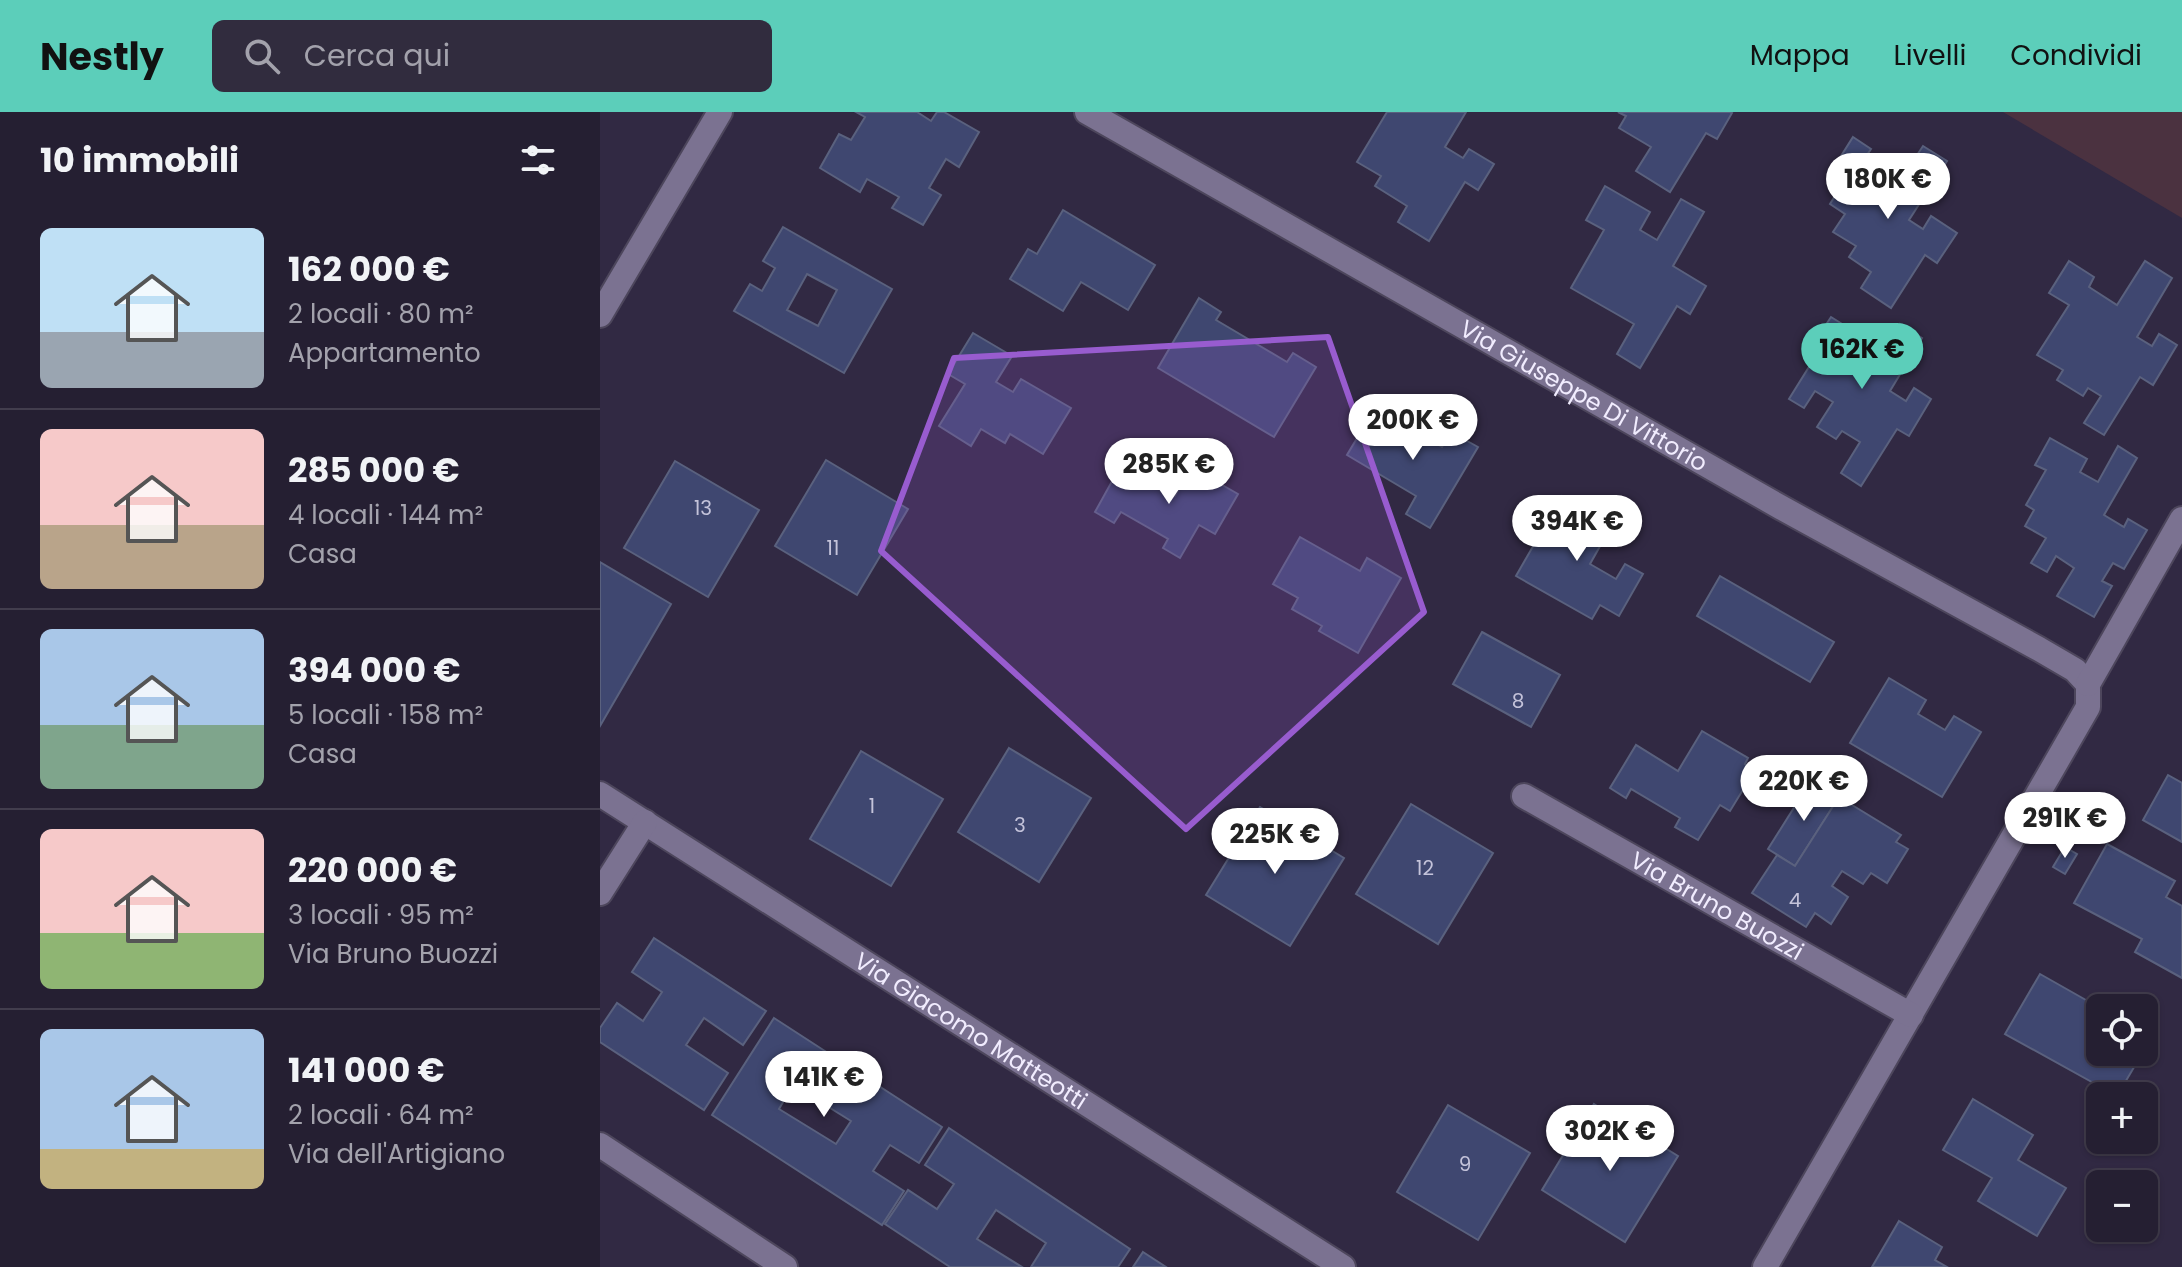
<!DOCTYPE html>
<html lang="it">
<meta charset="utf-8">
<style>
:root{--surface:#251f32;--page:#312c3e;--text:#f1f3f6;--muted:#a3a2ac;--line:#423d4d;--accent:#5cceba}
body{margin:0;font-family:Poppins,sans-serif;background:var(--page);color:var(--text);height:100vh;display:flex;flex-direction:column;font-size:30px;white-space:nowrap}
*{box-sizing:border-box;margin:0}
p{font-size:26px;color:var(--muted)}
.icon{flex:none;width:44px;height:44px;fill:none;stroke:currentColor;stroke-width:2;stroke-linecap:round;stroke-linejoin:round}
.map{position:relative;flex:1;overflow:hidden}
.sheet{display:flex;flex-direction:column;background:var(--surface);width:600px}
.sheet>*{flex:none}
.controls{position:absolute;left:1486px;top:882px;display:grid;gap:16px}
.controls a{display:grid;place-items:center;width:72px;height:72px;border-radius:12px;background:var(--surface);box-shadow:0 2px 6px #0004,0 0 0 2px var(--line);font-size:40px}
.price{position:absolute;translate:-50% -68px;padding:0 18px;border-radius:28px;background:#fff;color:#222;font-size:26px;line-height:52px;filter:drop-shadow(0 2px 4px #0008)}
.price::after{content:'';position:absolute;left:50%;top:48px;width:24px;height:18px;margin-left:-12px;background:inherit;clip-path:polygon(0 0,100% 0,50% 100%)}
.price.current{background:var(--accent);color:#111}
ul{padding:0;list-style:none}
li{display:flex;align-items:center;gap:24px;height:200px;padding:0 40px}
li+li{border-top:2px solid var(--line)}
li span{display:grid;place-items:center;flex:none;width:224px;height:160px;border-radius:12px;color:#555}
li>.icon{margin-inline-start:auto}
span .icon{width:96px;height:96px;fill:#fffc;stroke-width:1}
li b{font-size:34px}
h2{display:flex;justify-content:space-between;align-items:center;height:96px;padding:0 40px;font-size:34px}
header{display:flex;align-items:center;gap:48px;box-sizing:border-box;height:112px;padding:0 40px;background:var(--accent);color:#111}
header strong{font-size:38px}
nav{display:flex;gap:44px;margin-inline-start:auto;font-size:28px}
.search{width:560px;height:72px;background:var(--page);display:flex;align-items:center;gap:20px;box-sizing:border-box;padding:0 28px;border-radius:12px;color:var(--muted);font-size:30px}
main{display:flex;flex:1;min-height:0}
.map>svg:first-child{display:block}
.green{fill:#4b3240}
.building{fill:#3f4770;stroke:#5a617e;stroke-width:2;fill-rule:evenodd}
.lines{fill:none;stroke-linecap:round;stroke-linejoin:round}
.minor-casing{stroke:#4d465c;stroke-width:28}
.minor{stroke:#7b7291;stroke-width:24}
.marked{fill:#985ccf;fill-opacity:0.2;stroke:#985ccf;stroke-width:6;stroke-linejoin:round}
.labels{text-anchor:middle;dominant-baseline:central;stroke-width:6;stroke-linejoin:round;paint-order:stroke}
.number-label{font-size:20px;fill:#c4c3da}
.street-label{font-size:24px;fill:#f1ecfe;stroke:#181420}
</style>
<header>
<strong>Nestly</strong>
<div class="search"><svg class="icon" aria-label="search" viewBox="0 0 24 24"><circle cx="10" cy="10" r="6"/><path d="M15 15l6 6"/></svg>Cerca qui</div>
<nav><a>Mappa</a><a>Livelli</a><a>Condividi</a></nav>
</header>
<main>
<section class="sheet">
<h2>10 immobili<svg class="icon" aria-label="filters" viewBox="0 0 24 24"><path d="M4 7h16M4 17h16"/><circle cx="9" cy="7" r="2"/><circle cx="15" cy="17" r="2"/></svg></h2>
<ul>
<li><span style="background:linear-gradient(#bfe0f5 65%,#9aa5b1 0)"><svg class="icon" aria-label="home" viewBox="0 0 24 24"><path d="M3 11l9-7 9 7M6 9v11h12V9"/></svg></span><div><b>162 000 €</b><p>2 locali · 80 m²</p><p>Appartamento</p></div></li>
<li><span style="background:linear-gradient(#f6c9c9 60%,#b9a48a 0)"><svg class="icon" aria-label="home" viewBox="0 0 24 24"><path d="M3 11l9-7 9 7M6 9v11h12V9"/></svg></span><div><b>285 000 €</b><p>4 locali · 144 m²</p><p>Casa</p></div></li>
<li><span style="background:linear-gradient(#a9c7e8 60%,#7fa58c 0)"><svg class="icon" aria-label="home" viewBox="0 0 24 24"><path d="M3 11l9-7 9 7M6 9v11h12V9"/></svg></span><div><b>394 000 €</b><p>5 locali · 158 m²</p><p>Casa</p></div></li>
<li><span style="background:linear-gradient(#f6c9c9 65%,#8fb573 0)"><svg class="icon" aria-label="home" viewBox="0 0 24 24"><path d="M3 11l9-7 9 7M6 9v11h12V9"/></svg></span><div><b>220 000 €</b><p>3 locali · 95 m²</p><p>Via Bruno Buozzi</p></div></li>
<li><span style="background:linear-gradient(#a9c7e8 75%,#c2b280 0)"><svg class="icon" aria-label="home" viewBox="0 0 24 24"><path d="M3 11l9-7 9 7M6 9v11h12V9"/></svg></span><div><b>141 000 €</b><p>2 locali · 64 m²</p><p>Via dell'Artigiano</p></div></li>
</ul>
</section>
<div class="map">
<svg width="1582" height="1155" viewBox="0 0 1582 1155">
<rect width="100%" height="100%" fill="#312943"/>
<polygon class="green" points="1403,0 1582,0 1582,106"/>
<g class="building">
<polygon points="256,0 317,0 331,9 337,0 344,0 379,20 359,55 346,47 329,76 341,83 323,113 292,96 299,85 267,67 260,80 220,56 239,22 251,28 265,5"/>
<polygon points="787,0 866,0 845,35 863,46 869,37 894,52 878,78 865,70 829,129 798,110 807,94 775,74 781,64 757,50"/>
<polygon points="1018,0 1130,0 1132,1 1117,27 1106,21 1070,80 1036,59 1051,35 1019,16 1026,4"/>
<polygon points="1253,25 1271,37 1259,55 1294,78 1323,34 1347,49 1309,108 1323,117 1331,104 1357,121 1337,151 1325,143 1291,196 1261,176 1271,160 1249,145 1256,134 1233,120 1245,102 1230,92 1245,68 1231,60"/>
<polygon points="1005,74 1050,100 1040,118 1057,128 1081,87 1104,100 1073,154 1106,174 1090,202 1077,194 1040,256 1017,242 1034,212 971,176 1004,118 986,108"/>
<polygon points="463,98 555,153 528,198 481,170 463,199 410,167 428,137 437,142"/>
<path d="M183,115L292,177L244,261L134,199L150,172L162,179L175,156L163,149ZM207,162L237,178L218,214L187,198Z"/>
<polygon points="1469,149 1494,165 1489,175 1517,193 1545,149 1572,166 1537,225 1552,234 1559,222 1577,233 1553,273 1540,265 1504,323 1484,311 1501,284 1488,276 1483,284 1457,268 1463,258 1437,243 1469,193 1449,181"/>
<polygon points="599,186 621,200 616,208 687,250 693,241 716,255 674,325 558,256"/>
<polygon points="1231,205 1284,238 1300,212 1322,226 1290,279 1306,289 1314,276 1331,287 1309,324 1297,317 1261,374 1241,361 1260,330 1242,319 1236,327 1217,315 1233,290 1215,279 1204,296 1189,287 1217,242 1210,237"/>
<polygon points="373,221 412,244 396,270 413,280 421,267 471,296 443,342 410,322 405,331 381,317 371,334 339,314 365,272 348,262"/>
<polygon points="775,296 842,335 851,320 878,335 830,416 806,402 816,384 747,343"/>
<polygon points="1450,326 1487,347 1480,360 1498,370 1518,334 1537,346 1504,403 1524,415 1528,407 1547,418 1524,457 1513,451 1502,469 1512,474 1494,505 1457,484 1474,456 1456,444 1447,460 1431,451 1446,426 1425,414 1434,398 1426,393 1446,358 1435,353"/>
<polygon points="226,348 308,397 257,483 175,434"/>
<polygon points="75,349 159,398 108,485 24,436"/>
<polygon points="521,353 575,384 591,355 638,382 615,422 599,413 580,446 563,436 568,427 521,400 514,411 495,400"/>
<polygon points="962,384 1012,413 990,452 1016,467 1025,452 1043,462 1019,504 1000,493 992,507 916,464"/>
<polygon points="700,425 760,459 767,446 801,466 758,541 719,519 722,514 692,497 698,486 673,472"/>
<polygon points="0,450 71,492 0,614"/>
<polygon points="1120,464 1234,530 1210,570 1097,504"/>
<polygon points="882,520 960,563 931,615 853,572"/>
<polygon points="1289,566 1326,588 1318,602 1345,618 1354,604 1381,620 1342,685 1250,631"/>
<polygon points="1102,619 1148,646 1145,652 1155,658 1130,699 1120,693 1098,728 1075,715 1080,706 1031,677 1026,686 1010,676 1036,633 1078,659"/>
<polygon points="409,636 491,686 439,770 358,720"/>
<polygon points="261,639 343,687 291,774 210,727"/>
<polygon points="1568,663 1582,671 1582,730 1543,708"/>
<polygon points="1212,667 1239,685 1195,754 1168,737"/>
<polygon points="1239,685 1301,723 1296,730 1308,737 1287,771 1271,761 1263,772 1242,759 1232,774 1248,785 1231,812 1215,801 1206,815 1152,781 1177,743 1195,754"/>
<polygon points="811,692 893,741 838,832 756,782"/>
<polygon points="660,695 744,746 690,834 606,783"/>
<polygon points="1507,732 1575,769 1566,785 1582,794 1582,866 1535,840 1542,827 1474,791"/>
<polygon points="1465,735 1477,742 1465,762 1453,755"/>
<polygon points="54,826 166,899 143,933 104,906 86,933 128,961 104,998 0,930 0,916 17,891 43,909 62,880 32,860"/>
<polygon points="1440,862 1500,896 1500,940 1543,940 1517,984 1405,922"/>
<path d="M174,906L342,1015L319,1051L290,1033L273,1059L304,1079L282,1113L112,1003ZM193,973L251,1009L236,1032L179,997Z"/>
<polygon points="1373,987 1433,1023 1418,1048 1466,1076 1437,1124 1378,1089 1392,1066 1343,1038"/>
<polygon points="994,992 1078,1044 1025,1130 942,1078"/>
<polygon points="848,993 930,1041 878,1128 797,1080"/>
<polygon points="349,1016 530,1137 518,1155 431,1155 446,1131 396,1098 377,1127 422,1155 350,1155 285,1112 308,1078 337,1097 354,1072 325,1053"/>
<polygon points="1299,1109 1342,1135 1335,1148 1347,1155 1272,1155"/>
<polygon points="543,1140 566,1155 533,1155"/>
</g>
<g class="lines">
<defs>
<g id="minor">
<path id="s1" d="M487,0L1182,396L1439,537L1475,558L1488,572V595L1165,1155"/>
<polyline points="0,203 120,0"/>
<polyline points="1488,572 1582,407"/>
<path id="s2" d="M0,682L743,1155"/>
<path id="s3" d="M924,684L1311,903"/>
<polyline points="0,781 45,710"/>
<polyline points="0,1033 185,1155"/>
</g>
</defs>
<use href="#minor" class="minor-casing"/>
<use href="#minor" class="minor"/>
</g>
<path class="marked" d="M728,225L824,500L586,717L281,439L354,246Z"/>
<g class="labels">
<g class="number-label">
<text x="103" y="396">13</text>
<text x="233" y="436">11</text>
<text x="918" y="589">8</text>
<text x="272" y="694">1</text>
<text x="420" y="713">3</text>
<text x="825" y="756">12</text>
<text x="1195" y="788">4</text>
<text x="865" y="1052">9</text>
</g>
<g class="street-label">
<text stroke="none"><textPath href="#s1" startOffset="572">Via Giuseppe Di Vittorio</textPath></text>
<text stroke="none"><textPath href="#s3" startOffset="222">Via Bruno Buozzi</textPath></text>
<text stroke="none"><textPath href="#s2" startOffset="440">Via Giacomo Matteotti</textPath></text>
</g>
</g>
</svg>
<div class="controls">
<a><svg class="icon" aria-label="locate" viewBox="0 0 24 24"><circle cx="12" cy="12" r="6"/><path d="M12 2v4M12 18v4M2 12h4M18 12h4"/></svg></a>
<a>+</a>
<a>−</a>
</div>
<b class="price" style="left:1288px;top:109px">180K €</b>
<b class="price current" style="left:1262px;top:279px">162K €</b>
<b class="price" style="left:813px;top:350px">200K €</b>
<b class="price" style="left:569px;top:394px">285K €</b>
<b class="price" style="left:977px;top:451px">394K €</b>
<b class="price" style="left:1204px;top:711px">220K €</b>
<b class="price" style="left:1465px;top:748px">291K €</b>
<b class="price" style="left:675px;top:764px">225K €</b>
<b class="price" style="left:224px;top:1007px">141K €</b>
<b class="price" style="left:1010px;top:1061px">302K €</b>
</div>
</main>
